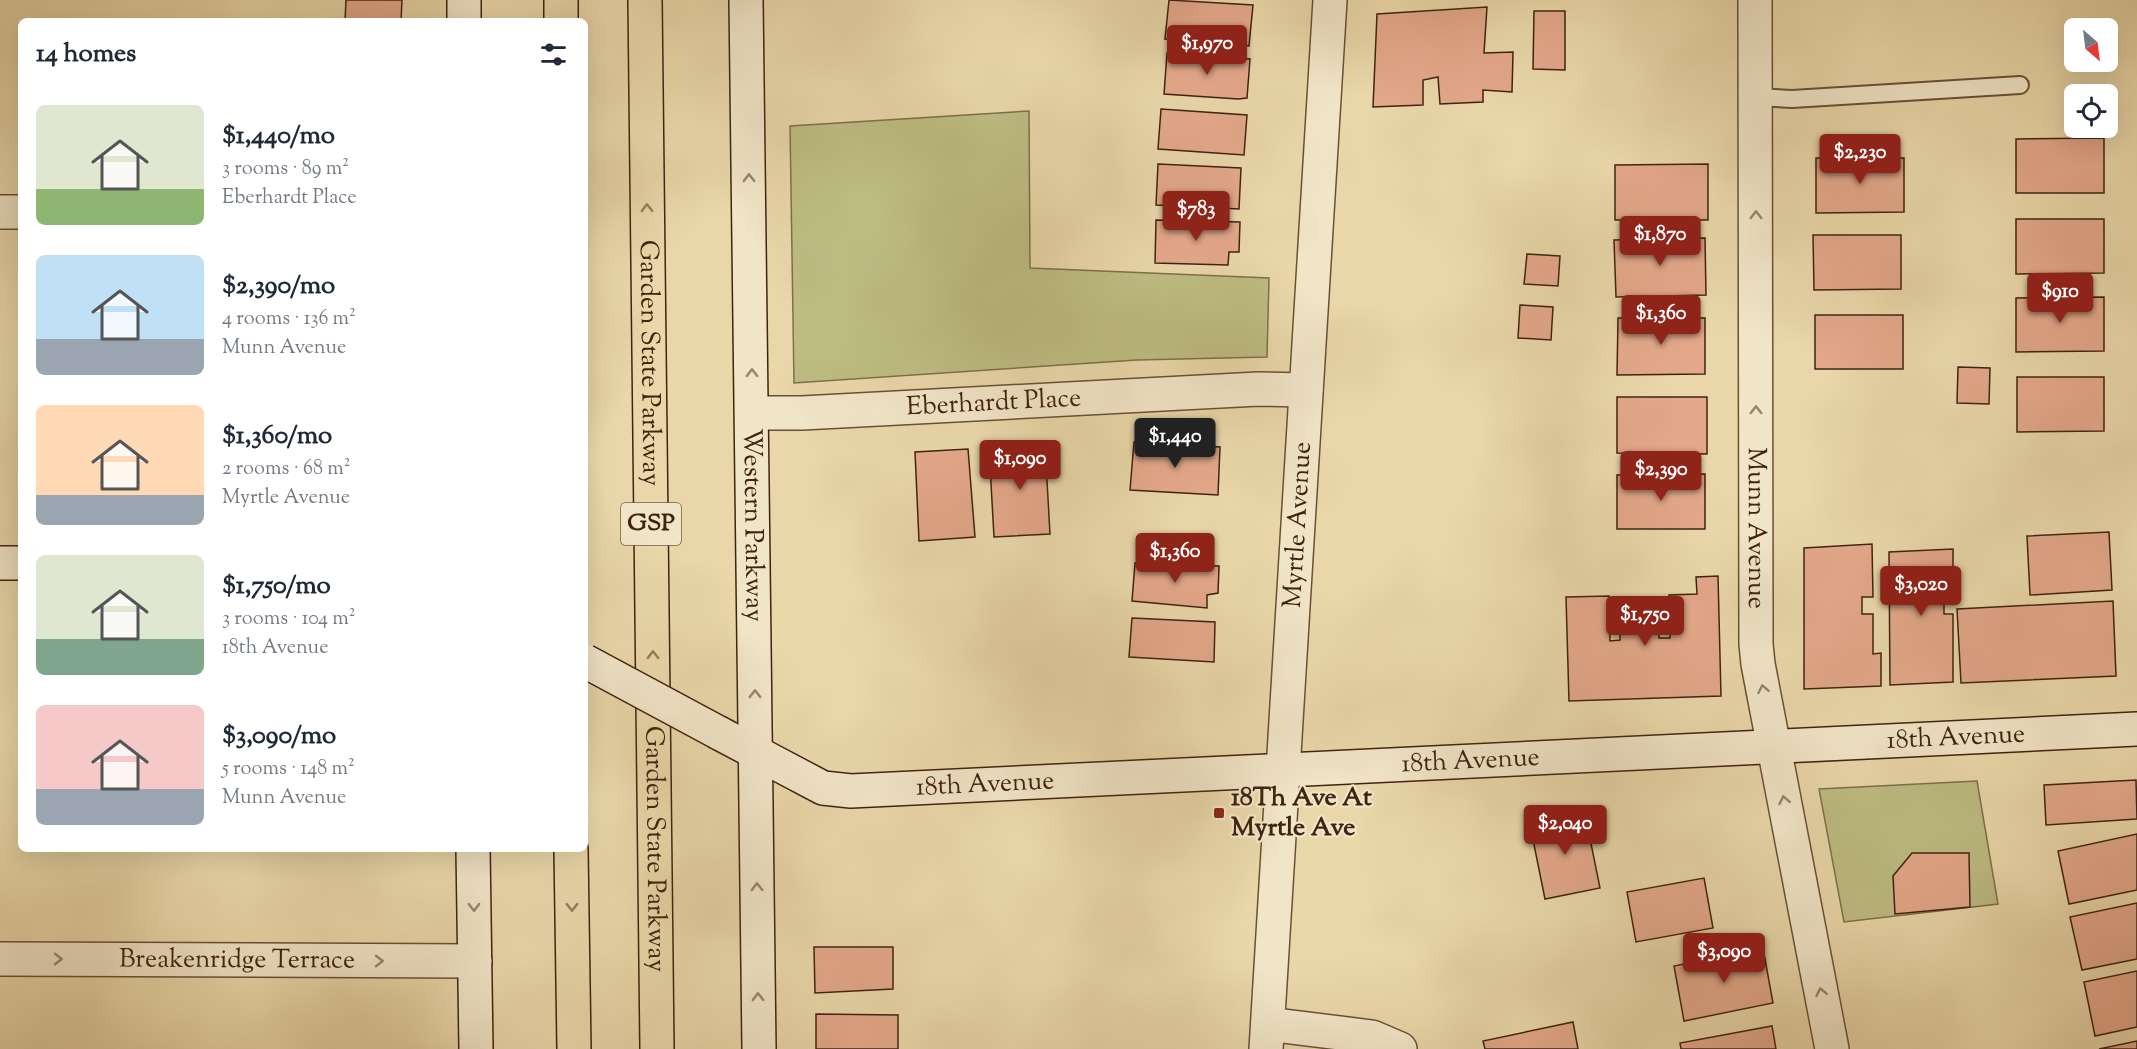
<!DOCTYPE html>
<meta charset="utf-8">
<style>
:root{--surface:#fff;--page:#f2f2f3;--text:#1f2937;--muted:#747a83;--accent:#8f2418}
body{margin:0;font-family:"Sorts Mill Goudy",serif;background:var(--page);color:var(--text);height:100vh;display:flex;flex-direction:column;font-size:22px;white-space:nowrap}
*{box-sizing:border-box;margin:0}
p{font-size:20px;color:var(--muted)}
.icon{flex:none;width:33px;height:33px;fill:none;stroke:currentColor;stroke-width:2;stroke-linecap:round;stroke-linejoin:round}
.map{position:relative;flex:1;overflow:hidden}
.details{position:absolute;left:18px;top:18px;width:570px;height:834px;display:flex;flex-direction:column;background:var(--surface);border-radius:9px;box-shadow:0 6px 24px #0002}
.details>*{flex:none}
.needle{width:39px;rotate:152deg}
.tools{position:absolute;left:2064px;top:18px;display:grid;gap:12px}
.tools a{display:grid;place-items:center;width:54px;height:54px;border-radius:9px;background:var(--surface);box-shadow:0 6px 24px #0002;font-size:30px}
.price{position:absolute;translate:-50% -51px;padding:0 14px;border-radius:6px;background:var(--accent);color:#fff;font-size:20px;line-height:39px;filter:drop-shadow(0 2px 3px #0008)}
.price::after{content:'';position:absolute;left:50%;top:36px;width:18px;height:14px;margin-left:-9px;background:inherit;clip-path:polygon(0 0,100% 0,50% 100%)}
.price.current{background:#222;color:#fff}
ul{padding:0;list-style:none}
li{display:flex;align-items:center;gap:18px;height:150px;padding:0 18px}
li span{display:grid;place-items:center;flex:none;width:168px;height:120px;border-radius:9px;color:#555}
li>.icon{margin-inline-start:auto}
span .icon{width:72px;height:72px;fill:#fffc;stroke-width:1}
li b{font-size:26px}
h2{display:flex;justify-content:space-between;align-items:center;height:72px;padding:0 18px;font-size:26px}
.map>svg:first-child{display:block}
.green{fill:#bdbc83;stroke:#7e704a;stroke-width:1.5}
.building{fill:#e3a88a;stroke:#402310;stroke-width:1.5}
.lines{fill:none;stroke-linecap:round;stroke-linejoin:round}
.service-casing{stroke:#6a5036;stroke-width:20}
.minor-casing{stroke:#6a5036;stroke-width:36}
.tertiary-casing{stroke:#6a5036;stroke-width:36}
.secondary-casing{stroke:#402310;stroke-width:36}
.motorway-casing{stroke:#402310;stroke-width:36}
.service{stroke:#f1e5c7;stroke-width:16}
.minor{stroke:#f1e5c7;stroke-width:33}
.tertiary{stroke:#f1e5c7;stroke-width:33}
.secondary{stroke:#f1e5c7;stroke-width:33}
.motorway{stroke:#e9d7a9;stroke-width:33}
.secondary-bridge-casing{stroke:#402310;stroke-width:36;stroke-linecap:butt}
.secondary-bridge{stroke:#f1e5c7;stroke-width:33}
.oneway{stroke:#98846c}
.oneway2{stroke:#947d5c}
.poi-dot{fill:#8f2418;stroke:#f1e5c7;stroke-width:2}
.labels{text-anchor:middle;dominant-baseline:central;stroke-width:4.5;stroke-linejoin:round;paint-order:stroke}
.shield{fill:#f1e5c7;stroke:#755d47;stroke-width:1.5}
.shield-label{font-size:24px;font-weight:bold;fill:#402310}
.street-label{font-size:26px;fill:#402310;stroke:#f1e5c7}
.poi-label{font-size:26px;font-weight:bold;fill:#402310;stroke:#f1e5c7;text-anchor:start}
</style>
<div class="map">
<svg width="2137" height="1049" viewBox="0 0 2137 1049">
<rect width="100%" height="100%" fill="#e9d7a9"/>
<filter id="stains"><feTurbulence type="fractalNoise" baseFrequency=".00333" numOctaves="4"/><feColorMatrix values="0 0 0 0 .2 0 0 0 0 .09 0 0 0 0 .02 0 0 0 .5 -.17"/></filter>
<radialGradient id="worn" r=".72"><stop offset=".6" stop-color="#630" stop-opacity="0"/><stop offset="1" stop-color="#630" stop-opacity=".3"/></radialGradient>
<g class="green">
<polygon points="1029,111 1030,268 1269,278 1267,357 1137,360 794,383 790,126"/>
<polygon points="1977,781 1998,904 1844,922 1819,789"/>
</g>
<g class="building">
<polygon points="346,0 402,0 401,21 345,21"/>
<polygon points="1169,0 1253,5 1249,46 1165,39"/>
<polygon points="1487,7 1484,53 1513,52 1512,92 1483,90 1483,102 1440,104 1438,77 1423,80 1423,105 1373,107 1377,14"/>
<polygon points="1534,11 1565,11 1565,70 1533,69"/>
<polygon points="1167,53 1250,59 1247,98 1238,99 1164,94"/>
<polygon points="1161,109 1247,115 1244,155 1158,149"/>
<polygon points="2104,138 2104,193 2016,193 2016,139"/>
<polygon points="1816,158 1904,158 1904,212 1816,213"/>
<polygon points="1158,164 1241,168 1239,209 1156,205"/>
<polygon points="1708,164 1708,220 1615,220 1615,165"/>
<polygon points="2016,219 2104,219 2104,273 2016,274"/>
<polygon points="1156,220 1240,222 1239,252 1229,252 1228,265 1155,263"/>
<polygon points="1813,235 1901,235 1901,289 1814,290"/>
<polygon points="1705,238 1706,295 1616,297 1614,240"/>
<polygon points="1527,254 1560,256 1558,286 1524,284"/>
<polygon points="2104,297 2104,351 2016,352 2016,298"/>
<polygon points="1520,305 1553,307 1551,340 1518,338"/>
<rect x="1815" y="315" width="88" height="54"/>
<polygon points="1618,318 1705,318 1705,374 1617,375"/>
<polygon points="1958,367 1990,368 1989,404 1957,403"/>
<polygon points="2017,377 2104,377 2104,431 2017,432"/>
<polygon points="1617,397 1707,397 1707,454 1617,453"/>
<polygon points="1134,442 1220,447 1218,495 1130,490"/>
<polygon points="1045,445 1050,534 994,537 989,448"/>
<polygon points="968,449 975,537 919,541 915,452"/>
<polygon points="1705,474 1705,529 1617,529 1617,475"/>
<polygon points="2109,532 2112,590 2030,595 2027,536"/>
<polygon points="1872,544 1873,597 1862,597 1862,614 1873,614 1873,654 1881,653 1881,686 1804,689 1804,548"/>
<polygon points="1953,549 1953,597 1944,597 1944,614 1953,614 1953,682 1890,685 1889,552"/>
<polygon points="1135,563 1219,566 1218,593 1207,595 1207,608 1132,601"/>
<polygon points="1718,576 1721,696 1569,701 1566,597 1609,596 1610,641 1620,640 1619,598 1657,597 1659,638 1670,638 1669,595 1697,594 1696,577"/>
<polygon points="2113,601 2116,676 1961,683 1957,609"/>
<polygon points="1132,618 1215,622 1214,662 1129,657"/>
<polygon points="2136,780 2137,819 2046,825 2044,785"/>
<polygon points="1585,814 1600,888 1545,899 1530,825"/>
<polygon points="2137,834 2137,890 2069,904 2058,851"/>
<polygon points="1912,853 1969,853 1970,907 1895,914 1893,876"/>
<polygon points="1704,878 1713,928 1636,942 1627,892"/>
<polygon points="2137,903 2137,959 2082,970 2070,917"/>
<polygon points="814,947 893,947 893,989 815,993"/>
<polygon points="1763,948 1773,1003 1684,1021 1674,966"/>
<polygon points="2137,971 2137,1027 2095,1036 2084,982"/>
<polygon points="816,1014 898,1015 898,1049 816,1049"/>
<polygon points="1573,1022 1578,1049 1485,1049 1483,1041"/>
<polygon points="1772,1026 1776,1049 1681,1049 1680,1043"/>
<polygon points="2137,1041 2137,1049 2099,1049"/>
</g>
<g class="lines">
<defs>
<polyline id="service" points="1756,97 1792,99 2020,85"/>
<g id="minor">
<path id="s1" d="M1755,0L1756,644L1758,664L1832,1049"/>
<polyline points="0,212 21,212"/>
<path id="s2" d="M752,413H802L1258,389L1306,390"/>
<path id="s3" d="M0,959L475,961"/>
<polyline points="1268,1024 1372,1037 1400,1049"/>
</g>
<g id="tertiary">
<path id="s4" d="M1266,1049L1330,0"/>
</g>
<g id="secondary">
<polyline points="464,0 464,21"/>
<path id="s5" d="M746,0L759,1049"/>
<polyline points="0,563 21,563"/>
<path id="s6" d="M719,733L823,788L851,791L2137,729"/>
<polyline points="473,849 476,1049"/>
</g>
<g id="motorway">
<polyline points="561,0 561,21"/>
<path id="s7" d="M645,0L657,1049"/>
<polyline points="571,849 574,1049"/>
</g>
</defs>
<use href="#service" class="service-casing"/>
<use href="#minor" class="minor-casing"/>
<use href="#tertiary" class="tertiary-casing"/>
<use href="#secondary" class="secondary-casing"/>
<use href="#motorway" class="motorway-casing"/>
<use href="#service" class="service"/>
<use href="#minor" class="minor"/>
<use href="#tertiary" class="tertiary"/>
<use href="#secondary" class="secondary"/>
<use href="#motorway" class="motorway"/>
<defs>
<polyline id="secondary-bridge" points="585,661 719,733"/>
</defs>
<use href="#secondary-bridge" class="secondary-bridge-casing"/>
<use href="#secondary-bridge" class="secondary-bridge"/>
</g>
<defs><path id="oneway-chevron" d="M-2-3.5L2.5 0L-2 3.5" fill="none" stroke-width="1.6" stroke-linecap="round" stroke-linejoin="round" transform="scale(1.5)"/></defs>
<g class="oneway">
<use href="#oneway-chevron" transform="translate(749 178) rotate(-91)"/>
<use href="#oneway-chevron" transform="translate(1756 215) rotate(-90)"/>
<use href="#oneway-chevron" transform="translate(752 373) rotate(-91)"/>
<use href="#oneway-chevron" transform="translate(1756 410) rotate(-90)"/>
<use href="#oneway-chevron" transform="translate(1763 689) rotate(-101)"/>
<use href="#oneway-chevron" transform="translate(755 694) rotate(-90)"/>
<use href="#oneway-chevron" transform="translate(1784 800) rotate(-101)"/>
<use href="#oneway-chevron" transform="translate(757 887) rotate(-91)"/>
<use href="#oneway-chevron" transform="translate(474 907) rotate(89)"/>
<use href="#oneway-chevron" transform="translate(58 959)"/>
<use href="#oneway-chevron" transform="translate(379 961)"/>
<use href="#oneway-chevron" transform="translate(1821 992) rotate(-101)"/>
<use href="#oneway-chevron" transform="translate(758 997) rotate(-91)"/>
</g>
<g class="oneway2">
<use href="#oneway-chevron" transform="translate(647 208) rotate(-91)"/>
<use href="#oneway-chevron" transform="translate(653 655) rotate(-91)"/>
<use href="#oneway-chevron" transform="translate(572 907) rotate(89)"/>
</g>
<rect class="poi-dot" x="1213" y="807" width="12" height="12" rx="3"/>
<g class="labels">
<rect class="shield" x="621" y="503" width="60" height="42" rx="4.5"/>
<g class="shield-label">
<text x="651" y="524">GSP</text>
</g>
<g class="street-label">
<text stroke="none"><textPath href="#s7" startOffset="363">Garden State Parkway</textPath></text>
<text stroke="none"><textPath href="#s2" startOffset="242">Eberhardt Place</textPath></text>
<text stroke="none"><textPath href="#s5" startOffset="525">Western Parkway</textPath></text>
<text stroke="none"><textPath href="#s4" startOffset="525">Myrtle Avenue</textPath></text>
<text stroke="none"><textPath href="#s1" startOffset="528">Munn Avenue</textPath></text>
<text stroke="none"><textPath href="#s6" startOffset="1252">18th Avenue</textPath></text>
<text stroke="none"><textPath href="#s6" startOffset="766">18th Avenue</textPath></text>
<text stroke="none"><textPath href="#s6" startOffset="280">18th Avenue</textPath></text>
<text stroke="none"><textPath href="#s7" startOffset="849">Garden State Parkway</textPath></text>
<text stroke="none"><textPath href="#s3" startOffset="237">Breakenridge Terrace</textPath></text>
</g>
<g class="poi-label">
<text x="1231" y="798">18Th Ave At<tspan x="1231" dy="30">Myrtle Ave</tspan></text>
</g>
</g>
<rect width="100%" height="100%" filter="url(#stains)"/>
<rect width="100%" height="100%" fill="url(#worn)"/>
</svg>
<div class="tools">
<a><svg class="needle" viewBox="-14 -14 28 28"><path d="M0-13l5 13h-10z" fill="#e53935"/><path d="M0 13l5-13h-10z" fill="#747a83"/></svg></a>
<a><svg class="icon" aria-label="locate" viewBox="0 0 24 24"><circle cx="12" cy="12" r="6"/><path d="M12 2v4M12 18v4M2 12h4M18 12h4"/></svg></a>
</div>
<b class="price" style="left:1207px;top:76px">$1,970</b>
<b class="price" style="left:1860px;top:185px">$2,230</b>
<b class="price" style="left:1196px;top:242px">$783</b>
<b class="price" style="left:1660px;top:267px">$1,870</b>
<b class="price" style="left:2060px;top:324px">$910</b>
<b class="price" style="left:1661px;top:346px">$1,360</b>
<b class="price current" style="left:1175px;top:469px">$1,440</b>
<b class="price" style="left:1020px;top:491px">$1,090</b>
<b class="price" style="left:1661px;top:502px">$2,390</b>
<b class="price" style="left:1175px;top:584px">$1,360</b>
<b class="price" style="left:1921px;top:617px">$3,020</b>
<b class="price" style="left:1645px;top:647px">$1,750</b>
<b class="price" style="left:1565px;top:856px">$2,040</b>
<b class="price" style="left:1724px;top:984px">$3,090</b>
<section class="details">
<h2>14 homes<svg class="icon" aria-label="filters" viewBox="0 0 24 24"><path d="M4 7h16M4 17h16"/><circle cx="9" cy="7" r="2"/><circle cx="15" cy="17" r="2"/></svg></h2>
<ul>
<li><span style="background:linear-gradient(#dfe7d0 70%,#8fb573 0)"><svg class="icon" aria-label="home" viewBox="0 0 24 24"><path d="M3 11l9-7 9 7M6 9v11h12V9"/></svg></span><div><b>$1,440/mo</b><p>3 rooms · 89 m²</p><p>Eberhardt Place</p></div></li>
<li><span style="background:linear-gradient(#bfe0f5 70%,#9aa5b1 0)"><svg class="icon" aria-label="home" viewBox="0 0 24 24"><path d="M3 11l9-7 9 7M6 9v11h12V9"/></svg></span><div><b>$2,390/mo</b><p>4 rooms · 136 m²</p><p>Munn Avenue</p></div></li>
<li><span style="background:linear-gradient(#ffd9b3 75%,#9aa5b1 0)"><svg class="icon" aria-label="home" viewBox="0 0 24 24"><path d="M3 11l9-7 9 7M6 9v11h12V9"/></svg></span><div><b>$1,360/mo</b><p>2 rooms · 68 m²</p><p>Myrtle Avenue</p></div></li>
<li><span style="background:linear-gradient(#dfe7d0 70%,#7fa58c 0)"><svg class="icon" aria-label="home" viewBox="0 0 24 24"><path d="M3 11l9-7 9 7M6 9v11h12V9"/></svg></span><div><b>$1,750/mo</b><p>3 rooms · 104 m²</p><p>18th Avenue</p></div></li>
<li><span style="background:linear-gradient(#f6c9c9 70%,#9aa5b1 0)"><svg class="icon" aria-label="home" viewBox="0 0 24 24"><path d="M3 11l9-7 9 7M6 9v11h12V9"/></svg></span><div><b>$3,090/mo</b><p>5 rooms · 148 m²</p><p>Munn Avenue</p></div></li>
</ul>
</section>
</div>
